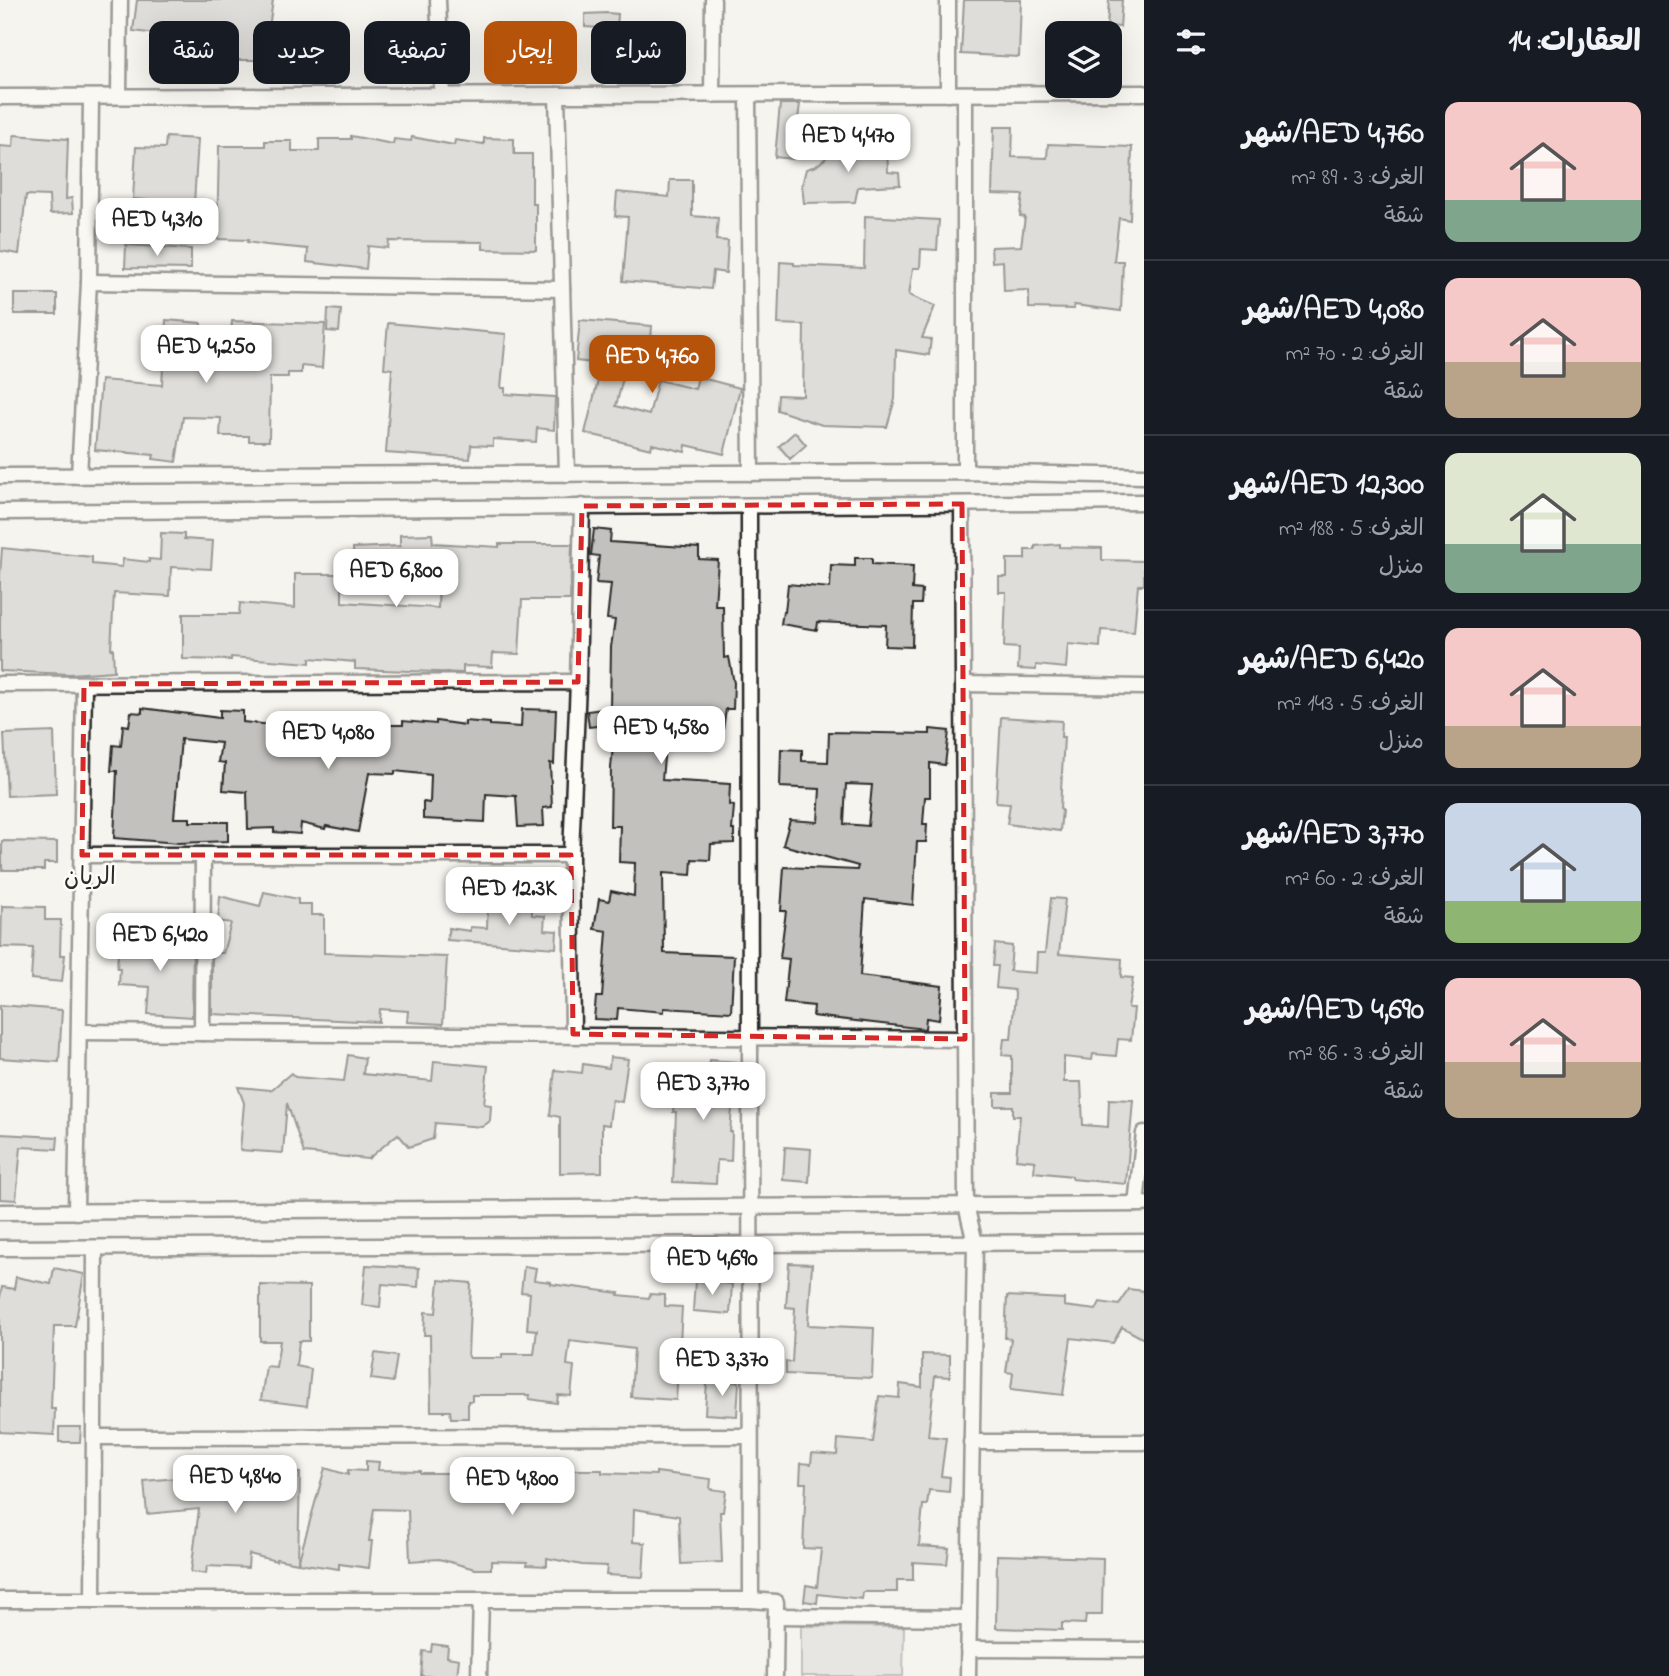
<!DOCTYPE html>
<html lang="ar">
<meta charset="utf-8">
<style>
:root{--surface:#171b24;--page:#242831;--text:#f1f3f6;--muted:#9ea1a6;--line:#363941;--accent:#b45309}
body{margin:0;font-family:"Indie Flower","Playpen Sans Arabic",sans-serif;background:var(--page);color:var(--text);direction:rtl;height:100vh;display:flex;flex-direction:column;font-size:26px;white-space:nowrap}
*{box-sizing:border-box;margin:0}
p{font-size:23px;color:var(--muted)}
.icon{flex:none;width:38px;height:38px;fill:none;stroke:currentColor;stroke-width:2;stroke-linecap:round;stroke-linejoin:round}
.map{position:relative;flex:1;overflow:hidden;direction:ltr}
.details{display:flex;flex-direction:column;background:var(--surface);width:525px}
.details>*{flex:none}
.top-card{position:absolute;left:21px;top:21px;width:665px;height:63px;direction:rtl;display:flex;gap:14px}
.controls{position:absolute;left:1045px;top:21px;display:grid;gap:14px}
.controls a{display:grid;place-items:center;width:77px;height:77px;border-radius:14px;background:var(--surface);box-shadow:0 7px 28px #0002;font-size:35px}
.price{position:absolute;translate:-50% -60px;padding:0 16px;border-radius:14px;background:#fff;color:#222;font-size:23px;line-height:46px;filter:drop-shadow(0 2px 4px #0008)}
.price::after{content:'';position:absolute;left:50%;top:42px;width:21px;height:16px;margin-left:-10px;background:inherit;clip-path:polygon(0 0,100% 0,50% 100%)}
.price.current{background:var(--accent);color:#fff}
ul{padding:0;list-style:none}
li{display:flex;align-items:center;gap:21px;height:175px;padding:0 28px}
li+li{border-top:2px solid var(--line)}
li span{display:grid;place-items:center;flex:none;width:196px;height:140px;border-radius:14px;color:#555}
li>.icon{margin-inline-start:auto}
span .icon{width:84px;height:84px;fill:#fffc;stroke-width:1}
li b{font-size:30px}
h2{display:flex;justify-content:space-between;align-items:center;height:84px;padding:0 28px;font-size:30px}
.pill{padding:0 24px;border-radius:14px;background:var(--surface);box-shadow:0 7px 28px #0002;font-size:24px;line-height:63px}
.pill.current{background:var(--accent);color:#fff}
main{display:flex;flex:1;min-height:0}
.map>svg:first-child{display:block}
.green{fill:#d7d6d2;stroke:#81807e;stroke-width:2}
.building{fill:#c2c1be;stroke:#2b2b2b;stroke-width:2;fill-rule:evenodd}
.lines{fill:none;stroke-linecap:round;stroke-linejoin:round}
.street-casing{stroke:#2b2b2b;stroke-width:19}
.street{stroke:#fdfcf7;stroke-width:14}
.marked{fill:none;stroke:#d62828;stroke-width:5;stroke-dasharray:14 9;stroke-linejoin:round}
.labels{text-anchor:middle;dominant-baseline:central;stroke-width:5;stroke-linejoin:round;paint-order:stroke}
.neighbourhood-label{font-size:24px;fill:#2b2b2b;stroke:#fdfcf7}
</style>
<main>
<section class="details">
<h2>العقارات: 14<svg class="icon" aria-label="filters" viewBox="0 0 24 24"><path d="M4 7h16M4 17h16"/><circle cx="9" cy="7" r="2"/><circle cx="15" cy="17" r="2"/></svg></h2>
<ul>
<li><span style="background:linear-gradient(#f6c9c9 70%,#7fa58c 0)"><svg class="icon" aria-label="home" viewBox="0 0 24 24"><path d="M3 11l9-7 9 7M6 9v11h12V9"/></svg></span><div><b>AED 4,760/شهر</b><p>الغرف: 3 · 89 m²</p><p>شقة</p></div></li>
<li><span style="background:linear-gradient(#f6c9c9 60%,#b9a48a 0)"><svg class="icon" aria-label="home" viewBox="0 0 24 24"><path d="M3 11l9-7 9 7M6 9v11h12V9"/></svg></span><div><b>AED 4,080/شهر</b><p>الغرف: 2 · 70 m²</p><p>شقة</p></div></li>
<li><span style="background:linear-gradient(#dfe7d0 65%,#7fa58c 0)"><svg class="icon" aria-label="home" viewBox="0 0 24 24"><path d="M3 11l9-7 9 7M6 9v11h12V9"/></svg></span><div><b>AED 12,300/شهر</b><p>الغرف: 5 · 188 m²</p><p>منزل</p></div></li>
<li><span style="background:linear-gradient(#f6c9c9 70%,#b9a48a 0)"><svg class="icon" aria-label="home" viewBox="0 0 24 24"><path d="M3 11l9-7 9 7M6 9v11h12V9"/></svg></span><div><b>AED 6,420/شهر</b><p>الغرف: 5 · 143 m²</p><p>منزل</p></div></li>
<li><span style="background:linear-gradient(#c9d6e8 70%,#8fb573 0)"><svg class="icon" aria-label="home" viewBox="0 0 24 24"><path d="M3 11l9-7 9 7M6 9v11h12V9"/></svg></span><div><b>AED 3,770/شهر</b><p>الغرف: 2 · 60 m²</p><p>شقة</p></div></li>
<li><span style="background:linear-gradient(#f6c9c9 60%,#b9a48a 0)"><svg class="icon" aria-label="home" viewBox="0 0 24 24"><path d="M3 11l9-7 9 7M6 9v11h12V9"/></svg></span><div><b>AED 4,690/شهر</b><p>الغرف: 3 · 86 m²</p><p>شقة</p></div></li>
</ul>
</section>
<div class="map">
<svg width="1144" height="1676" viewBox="0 0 1144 1676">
<rect width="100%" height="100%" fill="#f5f4ef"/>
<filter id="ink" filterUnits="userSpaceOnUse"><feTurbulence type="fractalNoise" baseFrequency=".0143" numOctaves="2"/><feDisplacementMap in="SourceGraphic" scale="14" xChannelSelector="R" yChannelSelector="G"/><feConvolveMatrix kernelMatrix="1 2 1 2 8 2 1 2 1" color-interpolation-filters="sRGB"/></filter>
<g filter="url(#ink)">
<polygon class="green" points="801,1626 904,1627 903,1676 801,1676"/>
<g class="building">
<polygon points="137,0 273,0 268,35 271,35 271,60 230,60 229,66 203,63 203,56 176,52 178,37 133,31"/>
<polygon points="964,0 1021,0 1019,57 961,54"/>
<polygon points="1109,0 1122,0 1120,27 1107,26"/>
<polygon points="607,13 618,14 617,29 585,27 585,14"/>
<polygon points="780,104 800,104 793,159 775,157"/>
<polygon points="994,127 1013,127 1012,157 1047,158 1048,144 1132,147 1130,220 1119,218 1114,261 1123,261 1121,311 1074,305 1074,309 1029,308 1029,290 1004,291 1003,261 992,262 991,247 1021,246 1025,217 1020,216 1023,195 992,194"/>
<polygon points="14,135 68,139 66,199 72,198 73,213 50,214 49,196 26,195 19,254 0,251 0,146 13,147"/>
<polygon points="351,136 393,144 394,139 411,141 412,137 454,145 455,140 484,144 484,138 514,139 514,154 532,154 532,204 536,204 536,250 483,249 483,242 389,241 388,248 368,246 366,269 307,262 308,249 266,245 247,242 248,240 217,239 219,146 265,146 265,141 292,141 292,151 319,151 319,139 351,139"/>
<polygon points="166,137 198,139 194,204 133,199 136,147 165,148"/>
<polygon points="878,142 887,143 888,172 899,173 900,185 858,187 855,202 804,203 802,185 806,169 816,166 826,158 828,149 853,149 855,144"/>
<polygon points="670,180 692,180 692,216 718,218 716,240 728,241 726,273 713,271 711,289 623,281 628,217 615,216 617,192 669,197"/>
<polygon points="865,216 939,220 937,250 921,249 920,268 913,268 909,295 935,306 922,338 931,339 929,355 896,350 895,399 887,427 822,425 777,410 778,395 803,396 804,325 778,324 780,262 794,263 794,265 864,268"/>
<polygon points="126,245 191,249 191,269 125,268"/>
<rect x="14" y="294" width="43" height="20"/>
<polygon points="328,309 341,310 339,332 327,331"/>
<polygon points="166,320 201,323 200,334 231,334 232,321 325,324 322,368 301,366 301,373 288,373 288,377 270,377 269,441 249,441 249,436 220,436 221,418 183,417 176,462 153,459 154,455 95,450 101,380 162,385"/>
<polygon points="580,320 652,326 649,368 626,366 616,406 649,415 658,380 695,389 698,377 740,388 724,454 686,445 685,452 652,444 651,449 585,433 602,364 576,361"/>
<polygon points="388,323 506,334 501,388 505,388 505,394 555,397 554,430 537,428 536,442 493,439 493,446 471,445 470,459 386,453 392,369 384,368"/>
<polygon points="795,432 806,445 790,459 779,446"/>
<polygon points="594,529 611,531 610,542 699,548 699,559 718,560 715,606 723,606 724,658 729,657 734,683 733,709 726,709 721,743 666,735 662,780 730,784 729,805 734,806 732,830 734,830 734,843 711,844 710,860 692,859 691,875 663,873 664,953 734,956 731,1012 664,1008 664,1012 618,1008 617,1020 594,1019 596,997 602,997 607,931 594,929 599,899 609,901 611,891 634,896 635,863 619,862 620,826 610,826 611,768 615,724 589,727 587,711 610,708 611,647 615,620 607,619 611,584 596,583 599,556 591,555"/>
<polygon points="161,533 184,534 184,539 213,541 211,569 171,567 170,596 114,593 111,649 113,648 114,671 70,674 0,671 0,575 2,548 92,557 92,564 122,567 123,559 149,562 149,559 160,560"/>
<path d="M432,534L433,543L499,547V544H572L570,600H522L519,654L493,653L492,667L463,666V673L355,669V662L310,658V663L231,657V660L183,659V614H239L240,603L295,608V574H354L353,548L400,546V535ZM439,576L438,608L342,602V589L413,584L412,577Z"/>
<polygon points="1060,544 1060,547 1102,548 1102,560 1144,561 1144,585 1138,585 1134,632 1101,630 1100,647 1068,644 1066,668 1036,665 1036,670 1018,669 1019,648 1004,647 1006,592 999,592 999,577 1007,577 1007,559 1025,559 1025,550 1035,550 1035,546"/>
<polygon points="855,558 872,558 872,564 913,566 912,589 922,590 921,604 913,604 912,647 885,646 886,625 818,622 817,630 781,624 783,612 785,612 788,584 830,588 831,565 855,566"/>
<polygon points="142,708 220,718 220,710 243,711 243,722 272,725 303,726 303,722 336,723 373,728 373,725 403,725 403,721 436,724 436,721 465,725 465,721 490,723 490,725 521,727 522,709 556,710 554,764 550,763 552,807 543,808 544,826 518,827 516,796 486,794 485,822 423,819 423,802 430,803 431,775 395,771 395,774 369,773 358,832 326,826 325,829 301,823 300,834 274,832 274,828 248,829 247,792 223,790 225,763 218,762 221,743 181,739 174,818 190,818 190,822 228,822 228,841 179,843 114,838 117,771 111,771 113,745 121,746 123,725 129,726 131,712 142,713"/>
<polygon points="1001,717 1062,721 1061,737 1064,737 1060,809 1062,810 1060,831 1007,824 1010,804 996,803"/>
<path d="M930,729L949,731L945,765L930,763V797H925L923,824H927L926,842H917L913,905L865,899L860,976L942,986L939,1020L926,1018L925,1029L813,1016L814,1006L784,1003L789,959L780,958L786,911H781L784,867L857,870L858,866L783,845L790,820L818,822L820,789L780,787L781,749L802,750V761L828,762L829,732L930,734ZM846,784L872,785L868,826L844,824Z"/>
<polygon points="54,732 56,794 7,796 4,734"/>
<polygon points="2,841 57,842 57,863 44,863 44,870 2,870"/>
<polygon points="264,892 298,899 298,904 311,904 311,915 324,915 324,953 447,957 443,1024 407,1022 408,1011 380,1009 379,1022 212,1014 212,953 223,953 231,923 218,921 220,896 260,906"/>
<polygon points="1051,898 1065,899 1059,954 1122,959 1121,977 1133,978 1128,1008 1134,1008 1131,1040 1118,1039 1116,1056 1093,1054 1092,1060 1064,1057 1064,1082 1081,1082 1083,1125 1108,1127 1109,1099 1133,1100 1126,1184 1072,1179 1072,1176 1034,1172 1035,1161 1016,1159 1020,1116 1013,1116 1013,1106 995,1106 995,1093 1012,1093 1012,1056 1002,1055 1004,1039 1011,1039 1015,994 1014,990 996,988 998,966 993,966 995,944 1012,946 1010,971 1036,973 1037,953 1045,953"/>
<polygon points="488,899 532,902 532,915 545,916 544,930 557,931 556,948 447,940 449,928 470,931 470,927 487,928"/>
<polygon points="2,906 45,907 45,920 61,920 60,955 65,955 62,982 31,979 33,948 1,947"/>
<polygon points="142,938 193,941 192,1017 148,1014 150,987 119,985 120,968 117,968 119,940 142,942"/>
<polygon points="0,1005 62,1010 59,1062 0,1058"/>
<polygon points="348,1055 365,1058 363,1074 432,1081 434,1061 488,1066 484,1104 491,1105 490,1121 482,1127 435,1123 433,1139 409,1147 398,1134 368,1159 304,1153 287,1103 283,1153 240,1150 244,1103 238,1087 271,1090 291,1073 295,1077 344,1081"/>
<polygon points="610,1057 628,1059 622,1102 612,1100 609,1125 602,1124 602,1172 560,1173 560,1117 550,1115 555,1070 582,1073 583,1064 609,1068"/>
<polygon points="710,1060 736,1062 730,1132 732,1132 731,1161 717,1160 716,1184 673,1182 676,1112 673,1112 676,1071 709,1073"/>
<polygon points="0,1134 58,1137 57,1149 21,1147 16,1200 0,1199"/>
<polygon points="785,1147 811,1149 809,1182 783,1180"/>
<polygon points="789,1263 812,1264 808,1325 874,1328 872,1378 786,1374 786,1362 792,1362 795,1308 786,1307"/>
<polygon points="366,1265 419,1268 418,1287 382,1284 380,1307 362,1305"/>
<polygon points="524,1266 536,1268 534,1280 551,1282 551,1284 619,1293 618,1295 649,1298 650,1294 665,1295 665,1306 682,1307 680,1343 692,1344 691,1359 679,1358 676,1400 631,1397 634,1349 570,1341 567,1365 574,1366 571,1396 558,1395 557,1403 529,1399 530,1395 472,1395 472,1401 468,1401 468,1418 451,1418 450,1411 431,1411 430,1335 424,1335 425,1312 436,1313 439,1280 471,1283 468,1355 470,1358 502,1358 502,1354 534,1354 537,1330 527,1329 530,1293 521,1292"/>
<polygon points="54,1268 84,1274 75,1326 54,1326 51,1409 55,1409 54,1435 0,1432 0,1297 2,1287 14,1289 16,1277 51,1284"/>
<polygon points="695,1280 732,1284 730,1314 693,1311"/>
<polygon points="260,1285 309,1286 309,1341 299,1341 296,1366 311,1369 307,1406 261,1400 266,1366 276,1367 280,1341 260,1341"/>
<polygon points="1128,1289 1144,1291 1144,1339 1122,1327 1113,1343 1071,1338 1063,1395 1011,1389 1013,1373 1006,1372 1011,1339 1005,1338 1007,1296 1064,1299 1064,1306 1096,1310 1100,1302 1119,1305"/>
<polygon points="375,1353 397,1356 393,1382 371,1379"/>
<polygon points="922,1354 950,1355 950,1377 935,1376 928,1436 946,1438 941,1476 950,1477 949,1492 929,1490 927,1505 923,1505 919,1546 949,1548 947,1564 913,1562 913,1580 897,1580 897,1592 863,1592 862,1599 818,1594 817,1603 804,1601 806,1585 817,1587 821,1549 803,1548 806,1483 800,1483 801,1463 811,1464 812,1453 837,1455 838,1439 873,1442 879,1396 899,1398 900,1384 922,1387"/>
<polygon points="707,1380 739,1382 737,1416 705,1414"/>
<polygon points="59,1427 81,1427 80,1442 59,1442"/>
<polygon points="366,1461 379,1462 378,1470 420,1471 420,1473 471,1473 471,1471 531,1474 562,1474 562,1470 602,1470 602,1473 656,1475 656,1472 711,1479 710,1489 726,1491 723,1512 720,1512 722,1562 681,1564 679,1516 634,1509 633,1542 645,1543 643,1577 606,1575 607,1566 582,1565 547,1558 547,1566 527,1565 527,1562 491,1561 491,1569 475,1569 439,1559 410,1561 408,1510 374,1509 369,1541 372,1541 369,1568 339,1564 339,1569 298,1563 325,1468 348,1475 348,1470 366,1471"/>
<polygon points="202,1471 228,1478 229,1471 258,1475 258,1472 300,1473 298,1563 276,1559 276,1561 249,1554 248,1568 207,1566 206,1574 191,1572 199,1509 147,1514 144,1481 200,1476"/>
<polygon points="997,1555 1103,1558 1102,1615 1086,1615 1085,1624 1062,1623 1062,1630 996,1628"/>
<polygon points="432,1644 448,1646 447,1657 459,1659 457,1676 421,1676 423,1651 431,1652"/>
</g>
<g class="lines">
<defs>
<g id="street">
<polyline points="438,0 442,95"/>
<polyline points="948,0 948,94"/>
<polyline points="965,94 965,472"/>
<polyline points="557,95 567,474"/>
<polyline points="712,95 713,0"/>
<polyline points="748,95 751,473"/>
<polyline points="119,96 120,0"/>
<polyline points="0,97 1144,93"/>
<polyline points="89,282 562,289"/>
<polyline points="0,476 965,472 1144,476"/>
<polyline points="79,476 89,282 91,97"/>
<polyline points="962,504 966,1205 975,1243 968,1676"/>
<polyline points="0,512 1144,502"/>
<polyline points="578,682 582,506"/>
<polyline points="0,684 578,682 571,855 573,1034"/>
<polyline points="963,684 1144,687"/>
<polyline points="82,855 571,855"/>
<polyline points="79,1032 965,1039"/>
<polyline points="202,1033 203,855"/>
<polyline points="1136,1204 1144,1133"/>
<polyline points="0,1212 1144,1204"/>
<polyline points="76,1212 84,684"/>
<polyline points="0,1248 1144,1242"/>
<polyline points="94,1437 750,1436"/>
<polyline points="971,1442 1144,1442"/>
<polyline points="0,1600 751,1600 749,506"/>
<polyline points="93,1600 95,1248"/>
<polyline points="751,1600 776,1602 775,1676"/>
<polyline points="776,1616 969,1618"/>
<polyline points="968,1649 1144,1650"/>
<polyline points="479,1676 481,1600"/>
</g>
</defs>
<use href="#street" class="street-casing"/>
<use href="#street" class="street"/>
</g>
</g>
<path d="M0 0H1144V1676H0ZM962,504L965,1039L573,1034L571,855H82L84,684L578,682L582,506Z" fill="#f5f4ef" fill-opacity=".55" fill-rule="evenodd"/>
<path class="marked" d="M962,504L965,1039L573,1034L571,855H82L84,684L578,682L582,506Z"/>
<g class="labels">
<g class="neighbourhood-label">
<text x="90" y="878">الريان</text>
</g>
</g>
</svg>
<div class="controls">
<a><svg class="icon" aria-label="layers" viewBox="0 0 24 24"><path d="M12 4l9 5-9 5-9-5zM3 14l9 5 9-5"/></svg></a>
</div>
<b class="price" style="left:848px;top:174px">AED 4,470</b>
<b class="price" style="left:157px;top:258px">AED 4,310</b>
<b class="price" style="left:206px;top:385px">AED 4,250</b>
<b class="price current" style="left:652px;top:395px">AED 4,760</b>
<b class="price" style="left:396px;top:609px">AED 6,800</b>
<b class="price" style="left:661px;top:766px">AED 4,580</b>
<b class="price" style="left:328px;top:771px">AED 4,080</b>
<b class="price" style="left:509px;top:927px">AED 12.3K</b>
<b class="price" style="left:160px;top:973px">AED 6,420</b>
<b class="price" style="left:703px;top:1122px">AED 3,770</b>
<b class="price" style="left:712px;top:1297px">AED 4,690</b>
<b class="price" style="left:722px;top:1398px">AED 3,370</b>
<b class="price" style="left:235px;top:1515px">AED 4,840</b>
<b class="price" style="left:512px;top:1517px">AED 4,800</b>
<div class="top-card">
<a class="pill">شراء</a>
<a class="pill current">إيجار</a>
<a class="pill">تصفية</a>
<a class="pill">جديد</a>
<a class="pill">شقة</a>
</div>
</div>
</main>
